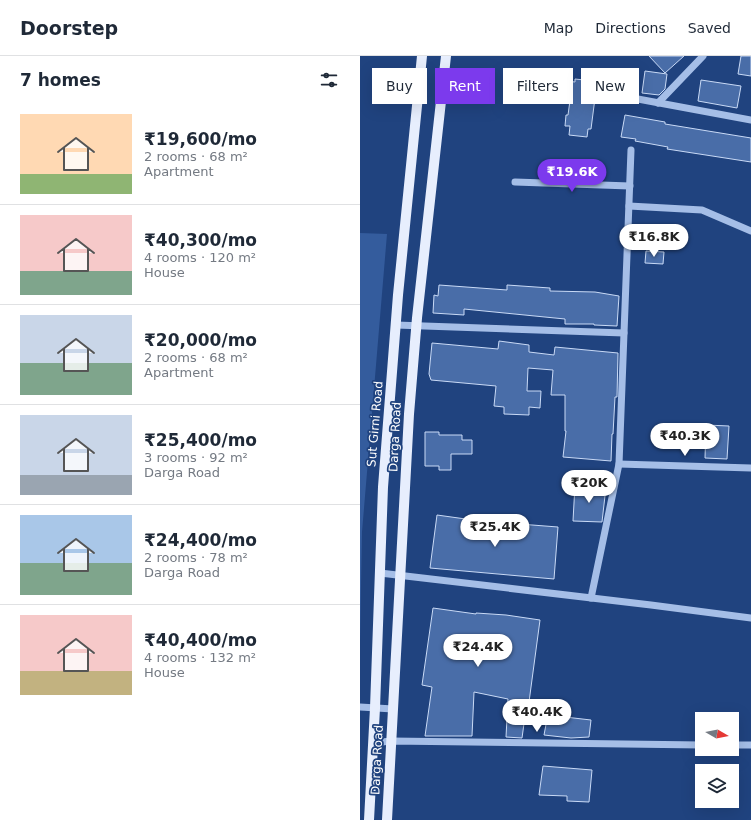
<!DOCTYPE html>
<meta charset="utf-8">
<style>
:root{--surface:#fff;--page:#f2f2f3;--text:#1f2937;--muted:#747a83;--line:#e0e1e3;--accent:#7c3aed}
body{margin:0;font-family:"DejaVu Sans",sans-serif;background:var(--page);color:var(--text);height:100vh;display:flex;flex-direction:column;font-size:15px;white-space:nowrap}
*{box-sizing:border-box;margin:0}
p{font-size:13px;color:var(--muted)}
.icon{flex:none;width:22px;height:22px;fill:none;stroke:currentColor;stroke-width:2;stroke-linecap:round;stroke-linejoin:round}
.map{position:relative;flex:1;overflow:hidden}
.side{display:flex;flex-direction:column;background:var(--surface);width:360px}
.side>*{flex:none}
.guide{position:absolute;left:12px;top:12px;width:319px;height:36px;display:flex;gap:8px}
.needle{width:26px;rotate:99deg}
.tools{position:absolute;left:335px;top:656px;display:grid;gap:8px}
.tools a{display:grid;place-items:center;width:44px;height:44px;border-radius:0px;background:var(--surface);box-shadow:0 4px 16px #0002;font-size:20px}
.price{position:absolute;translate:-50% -34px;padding:0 9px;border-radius:14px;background:#fff;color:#222;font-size:13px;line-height:26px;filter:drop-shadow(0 1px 2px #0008)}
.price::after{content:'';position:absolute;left:50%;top:24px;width:12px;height:9px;margin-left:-6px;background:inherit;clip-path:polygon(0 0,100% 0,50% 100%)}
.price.active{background:var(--accent);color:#fff}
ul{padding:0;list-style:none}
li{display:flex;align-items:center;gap:12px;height:100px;padding:0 20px}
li+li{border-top:1px solid var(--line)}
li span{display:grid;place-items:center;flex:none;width:112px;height:80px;border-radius:0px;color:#555}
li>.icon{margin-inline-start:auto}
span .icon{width:48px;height:48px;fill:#fffc;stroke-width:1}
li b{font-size:17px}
h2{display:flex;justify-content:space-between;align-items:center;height:48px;padding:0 20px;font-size:17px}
.chip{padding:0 14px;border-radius:0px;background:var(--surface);box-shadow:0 4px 16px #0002;font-size:14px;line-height:36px}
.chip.active{background:var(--accent);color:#fff}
header{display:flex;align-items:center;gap:24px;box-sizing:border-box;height:56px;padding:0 20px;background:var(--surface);border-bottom:1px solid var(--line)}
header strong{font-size:19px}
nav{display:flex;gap:22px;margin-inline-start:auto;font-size:14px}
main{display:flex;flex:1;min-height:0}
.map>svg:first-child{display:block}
.green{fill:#345c9d}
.building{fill:#496da8;stroke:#c9daf6}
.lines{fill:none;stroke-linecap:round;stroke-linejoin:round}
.minor{stroke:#a5bee7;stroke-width:7}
.major{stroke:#e7eefd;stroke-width:10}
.labels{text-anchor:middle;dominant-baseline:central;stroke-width:3.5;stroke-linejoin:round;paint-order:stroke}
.street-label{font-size:12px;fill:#fff;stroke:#20437f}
</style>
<header>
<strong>Doorstep</strong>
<nav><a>Map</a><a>Directions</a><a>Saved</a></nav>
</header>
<main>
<section class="side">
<h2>7 homes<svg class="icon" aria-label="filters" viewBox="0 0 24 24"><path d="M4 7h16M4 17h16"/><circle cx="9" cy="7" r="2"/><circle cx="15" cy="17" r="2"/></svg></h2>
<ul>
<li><span style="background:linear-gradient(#ffd9b3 75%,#8fb573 0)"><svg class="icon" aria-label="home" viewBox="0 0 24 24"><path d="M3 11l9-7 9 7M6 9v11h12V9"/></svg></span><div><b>₹19,600/mo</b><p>2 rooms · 68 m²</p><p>Apartment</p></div></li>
<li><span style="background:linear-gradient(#f6c9c9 70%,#7fa58c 0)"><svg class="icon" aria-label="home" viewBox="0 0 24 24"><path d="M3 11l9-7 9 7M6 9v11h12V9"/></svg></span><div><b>₹40,300/mo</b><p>4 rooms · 120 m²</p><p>House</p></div></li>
<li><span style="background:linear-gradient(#c9d6e8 60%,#7fa58c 0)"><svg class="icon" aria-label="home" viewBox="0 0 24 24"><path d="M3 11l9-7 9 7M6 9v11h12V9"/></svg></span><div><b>₹20,000/mo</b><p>2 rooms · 68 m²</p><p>Apartment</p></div></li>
<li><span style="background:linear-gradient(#c9d6e8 75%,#9aa5b1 0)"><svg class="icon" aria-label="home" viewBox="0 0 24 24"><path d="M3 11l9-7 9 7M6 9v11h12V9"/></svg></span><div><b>₹25,400/mo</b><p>3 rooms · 92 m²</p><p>Darga Road</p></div></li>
<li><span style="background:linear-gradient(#a9c7e8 60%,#7fa58c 0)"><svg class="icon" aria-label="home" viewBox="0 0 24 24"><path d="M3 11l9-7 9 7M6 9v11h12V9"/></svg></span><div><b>₹24,400/mo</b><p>2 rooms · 78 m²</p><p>Darga Road</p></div></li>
<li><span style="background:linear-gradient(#f6c9c9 70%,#c2b280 0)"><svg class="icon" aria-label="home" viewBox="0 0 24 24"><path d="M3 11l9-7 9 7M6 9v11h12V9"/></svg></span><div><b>₹40,400/mo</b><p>4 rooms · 132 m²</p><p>House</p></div></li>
</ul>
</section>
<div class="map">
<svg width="391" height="764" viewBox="0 0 391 764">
<rect width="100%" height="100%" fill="#20437f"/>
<polygon class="green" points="0,177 27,178 2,476 0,585"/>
<g class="building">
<polygon points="289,0 324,0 305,17"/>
<polygon points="381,0 391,0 391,20 378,18"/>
<polygon points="285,15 307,18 305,33 299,39 282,37"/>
<polygon points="215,23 234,25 233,30 243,31 242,43 235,42 231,73 228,73 227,81 209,79 210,70 205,70 206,59 208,59 211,37 205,36 206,25 215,26"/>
<polygon points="341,24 381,30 377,52 338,45"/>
<polygon points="265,59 305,66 305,68 391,82 391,106 307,93 308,91 275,85 276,83 261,81"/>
<polygon points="286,195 304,196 303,208 285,207"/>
<polygon points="79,229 147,234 147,229 190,232 190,235 235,236 259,240 257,270 234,269 234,268 205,268 205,263 104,253 104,259 73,257 74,239 78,240"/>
<polygon points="139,285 169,289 169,296 194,299 195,291 258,297 257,341 255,341 253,378 252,378 251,405 203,401 206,375 205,375 205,339 191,339 193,314 168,312 167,335 181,335 180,352 169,351 169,359 144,358 144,351 134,350 136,330 71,324 69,318 72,287 138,293"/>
<polygon points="346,369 369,370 367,403 345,402"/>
<polygon points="65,376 79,376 79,379 102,379 102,384 112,384 112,398 91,398 91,414 79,414 79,410 65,410"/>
<polygon points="215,429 246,431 242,466 213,465"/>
<polygon points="77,459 120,465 198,471 194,523 70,512"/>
<polygon points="73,552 116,558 116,557 146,559 180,564 169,646 167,646 162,682 146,681 148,643 114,636 112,680 65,680 72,631 62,629"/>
<polygon points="188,658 205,659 205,661 231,664 229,681 211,682 184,679"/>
<polygon points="183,710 232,714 229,746 207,745 207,740 179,739"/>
</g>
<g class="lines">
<g class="minor">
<polyline points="251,38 391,64"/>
<polyline points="298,47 343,0"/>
<polyline points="155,126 270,130"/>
<polyline points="269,150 342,154 391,175"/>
<polyline points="36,269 264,277"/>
<polyline points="259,408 391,412"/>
<polyline points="20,517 291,549 391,562"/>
<polyline points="231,542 259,408 271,94"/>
<polyline points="0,651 33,653"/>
<polyline points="13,687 31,685 342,689"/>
<polyline points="372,689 391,689"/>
</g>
<g class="major">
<polyline points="9,764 15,652 23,431 38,239 62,0"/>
<polyline points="27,764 49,358 57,262 86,0"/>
</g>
</g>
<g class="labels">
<g class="street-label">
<text transform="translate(15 368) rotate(-85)">Sut Girni Road</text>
<text transform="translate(35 381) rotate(-87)">Darga Road</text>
<text transform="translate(17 704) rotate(-87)">Darga Road</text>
</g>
</g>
</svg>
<div class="tools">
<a><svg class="needle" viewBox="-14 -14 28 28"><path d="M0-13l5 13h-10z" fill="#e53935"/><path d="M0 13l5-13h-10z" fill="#747a83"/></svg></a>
<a><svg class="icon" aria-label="layers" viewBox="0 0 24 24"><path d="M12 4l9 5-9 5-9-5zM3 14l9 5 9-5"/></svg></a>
</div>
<b class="price active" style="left:212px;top:137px">₹19.6K</b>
<b class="price" style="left:294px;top:202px">₹16.8K</b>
<b class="price" style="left:325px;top:401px">₹40.3K</b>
<b class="price" style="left:229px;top:448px">₹20K</b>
<b class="price" style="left:135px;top:492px">₹25.4K</b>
<b class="price" style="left:118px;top:612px">₹24.4K</b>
<b class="price" style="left:177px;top:677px">₹40.4K</b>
<div class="guide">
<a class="chip">Buy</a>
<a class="chip active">Rent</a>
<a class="chip">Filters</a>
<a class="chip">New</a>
</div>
</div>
</main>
